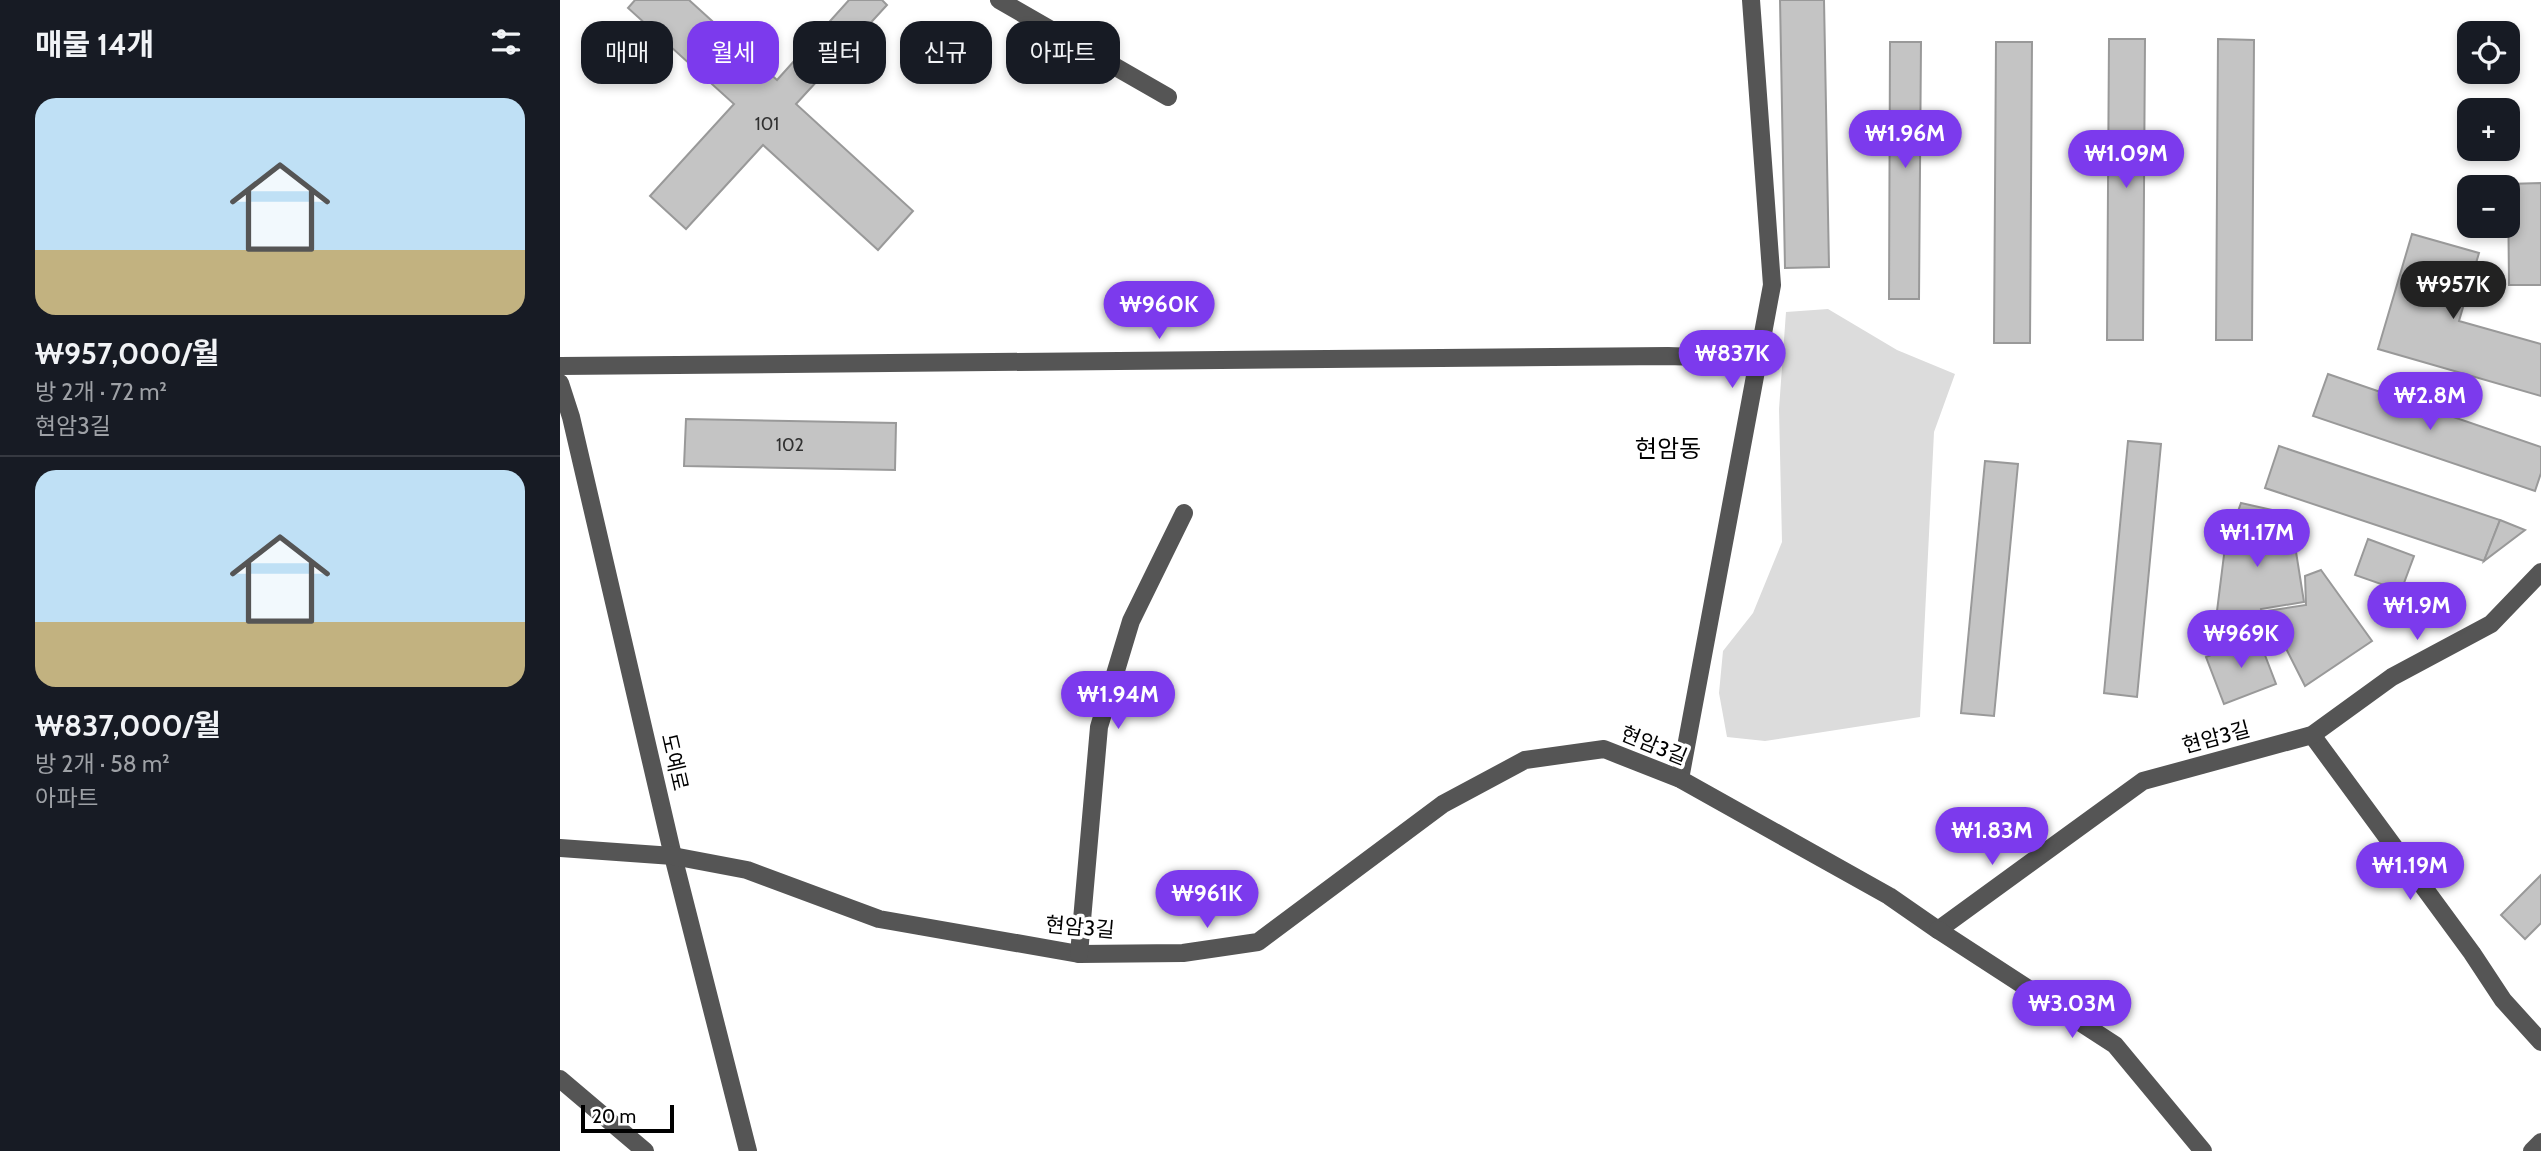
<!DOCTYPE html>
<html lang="ko">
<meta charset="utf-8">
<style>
:root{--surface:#171b24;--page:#242831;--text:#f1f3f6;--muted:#9ea1a6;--line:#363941;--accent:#7c3aed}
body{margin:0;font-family:Cabin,"Noto Sans KR",sans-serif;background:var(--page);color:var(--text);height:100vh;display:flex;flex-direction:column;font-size:26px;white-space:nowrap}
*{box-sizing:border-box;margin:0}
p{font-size:23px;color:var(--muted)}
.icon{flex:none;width:38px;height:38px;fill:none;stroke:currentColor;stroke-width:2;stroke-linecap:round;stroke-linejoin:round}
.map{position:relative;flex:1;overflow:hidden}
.side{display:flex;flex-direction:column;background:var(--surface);width:560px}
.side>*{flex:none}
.banner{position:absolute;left:21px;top:21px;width:665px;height:63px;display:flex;gap:14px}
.controls{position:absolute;left:1897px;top:21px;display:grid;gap:14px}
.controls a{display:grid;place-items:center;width:63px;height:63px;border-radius:14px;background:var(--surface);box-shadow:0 4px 10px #0003;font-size:35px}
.scale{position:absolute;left:21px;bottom:18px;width:93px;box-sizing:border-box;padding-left:7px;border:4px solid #000;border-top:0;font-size:19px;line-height:24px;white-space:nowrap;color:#000;-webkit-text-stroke:5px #fff;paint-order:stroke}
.price{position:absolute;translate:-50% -60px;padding:0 16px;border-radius:24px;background:var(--accent);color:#fff;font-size:23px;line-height:46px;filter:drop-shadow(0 2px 4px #0008)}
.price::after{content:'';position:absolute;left:50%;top:42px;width:21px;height:16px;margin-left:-10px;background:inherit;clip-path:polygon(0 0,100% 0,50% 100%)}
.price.selected{background:#222;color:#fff}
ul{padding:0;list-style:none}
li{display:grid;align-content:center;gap:14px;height:371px;padding:0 35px}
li+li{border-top:2px solid var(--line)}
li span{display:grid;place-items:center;height:217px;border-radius:21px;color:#555}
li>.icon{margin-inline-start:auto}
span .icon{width:126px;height:126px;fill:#fffc;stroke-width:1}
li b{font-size:30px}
h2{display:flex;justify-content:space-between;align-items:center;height:84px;padding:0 35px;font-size:30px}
.chip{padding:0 24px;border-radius:21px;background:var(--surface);box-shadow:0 4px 10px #0003;font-size:24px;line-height:63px}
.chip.selected{background:var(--accent);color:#fff}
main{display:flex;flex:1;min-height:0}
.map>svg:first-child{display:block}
.green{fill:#dcdcdc}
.building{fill:#c4c4c4;stroke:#999;stroke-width:2}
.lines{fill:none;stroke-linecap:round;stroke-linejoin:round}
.minor{stroke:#555;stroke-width:18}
.labels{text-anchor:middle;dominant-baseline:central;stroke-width:7;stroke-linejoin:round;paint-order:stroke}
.number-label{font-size:18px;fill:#313131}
.street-label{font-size:21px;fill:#000;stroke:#fff}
.quarter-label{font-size:24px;fill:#000;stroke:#fff}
</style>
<main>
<section class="side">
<h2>매물 14개<svg class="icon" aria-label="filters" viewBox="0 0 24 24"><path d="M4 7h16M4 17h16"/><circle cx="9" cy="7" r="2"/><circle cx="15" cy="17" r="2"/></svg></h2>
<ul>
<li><span style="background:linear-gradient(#bfe0f5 70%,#c2b280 0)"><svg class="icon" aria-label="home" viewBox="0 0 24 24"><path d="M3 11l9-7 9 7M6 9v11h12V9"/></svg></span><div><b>₩957,000/월</b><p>방 2개 · 72 m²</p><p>현암3길</p></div></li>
<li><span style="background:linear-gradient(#bfe0f5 70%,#c2b280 0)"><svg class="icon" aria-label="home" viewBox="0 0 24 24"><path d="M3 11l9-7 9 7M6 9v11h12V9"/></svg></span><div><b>₩837,000/월</b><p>방 2개 · 58 m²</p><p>아파트</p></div></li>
</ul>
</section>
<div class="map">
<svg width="1981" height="1151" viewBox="0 0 1981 1151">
<rect width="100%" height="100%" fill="#fff"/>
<polygon class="green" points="1268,309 1337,350 1395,374 1374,432 1360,717 1205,741 1167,737 1159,693 1163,651 1193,613 1222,542 1219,409 1226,312"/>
<g class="building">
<polygon points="75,0 129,0 217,80 289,0 322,0 327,5 236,104 353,211 318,250 203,145 126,229 90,196 174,104 68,8"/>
<polygon points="1220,0 1264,0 1269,267 1225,268"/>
<polygon points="1549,39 1585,39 1583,340 1547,340"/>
<polygon points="1658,39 1694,40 1692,340 1656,340"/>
<polygon points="1330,42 1361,42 1359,299 1329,299"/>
<polygon points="1436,42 1472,42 1470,343 1434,343"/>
<polygon points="1981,183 1981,285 1949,285 1948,184"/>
<polygon points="1852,234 1919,253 1899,321 1981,344 1981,396 1818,349"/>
<polygon points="1768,374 1981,447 1981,473 1975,491 1753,416"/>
<polygon points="126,419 336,423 335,470 124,466"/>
<polygon points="1568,441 1601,444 1577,697 1544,693"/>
<polygon points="1719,446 1940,520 1924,561 1705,488"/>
<polygon points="1425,461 1458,464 1434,716 1401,713"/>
<polygon points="1681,503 1730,514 1744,602 1701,609 1704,627 1654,635 1665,547"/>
<polygon points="1940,520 1965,530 1924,561"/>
<polygon points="1808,539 1854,556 1841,591 1795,575"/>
<polygon points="1761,570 1812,641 1745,686 1707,611 1746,605 1745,576"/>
<polygon points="1698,637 1716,684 1664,704 1646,657"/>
<polygon points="1981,875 1981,923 1965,939 1941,915"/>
</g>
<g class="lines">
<g class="minor">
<polyline points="439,0 608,97"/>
<polyline points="0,366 1108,356 1197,359"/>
<polyline points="0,383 11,417 113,856 188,1151"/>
<polyline points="1752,735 1912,953 1943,1000 1981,1042"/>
<polyline points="1120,779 1212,285 1191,0"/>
<polyline points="0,848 113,856 187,870 319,919 519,954 623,953 698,942 883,804 965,760 1044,749 1120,779 1329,896 1378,930 1583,781 1752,735 1832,677 1931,624 1981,572"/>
<polyline points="1378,930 1555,1045 1643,1151"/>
<polyline points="519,954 539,727 571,621 624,513"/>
<polyline points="0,1079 85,1151"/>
<polyline points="1972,1151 1981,1142"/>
</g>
</g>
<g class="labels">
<g class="number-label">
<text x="207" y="124">101</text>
<text x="230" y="445">102</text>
</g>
<g class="street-label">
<text transform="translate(1656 737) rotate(-15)">현암3길</text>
<text transform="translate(1094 745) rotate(22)">현암3길</text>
<text transform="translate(115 762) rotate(77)">도예로</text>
<text transform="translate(520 927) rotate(5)">현암3길</text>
</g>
<g class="quarter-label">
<text x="1108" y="448">현암동</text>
</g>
</g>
</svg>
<div class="controls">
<a><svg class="icon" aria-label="locate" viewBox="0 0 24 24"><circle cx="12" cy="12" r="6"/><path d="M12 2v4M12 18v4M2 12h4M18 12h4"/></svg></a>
<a>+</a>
<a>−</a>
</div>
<div class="scale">20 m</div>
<b class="price" style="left:1345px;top:170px">₩1.96M</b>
<b class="price" style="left:1566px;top:190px">₩1.09M</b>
<b class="price selected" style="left:1893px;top:321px">₩957K</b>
<b class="price" style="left:599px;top:341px">₩960K</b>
<b class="price" style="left:1172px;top:390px">₩837K</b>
<b class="price" style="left:1870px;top:432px">₩2.8M</b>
<b class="price" style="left:1697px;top:569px">₩1.17M</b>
<b class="price" style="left:1857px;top:642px">₩1.9M</b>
<b class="price" style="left:1681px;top:670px">₩969K</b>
<b class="price" style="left:558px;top:731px">₩1.94M</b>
<b class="price" style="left:1432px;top:867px">₩1.83M</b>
<b class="price" style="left:1850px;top:902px">₩1.19M</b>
<b class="price" style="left:647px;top:930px">₩961K</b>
<b class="price" style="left:1512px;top:1040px">₩3.03M</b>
<div class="banner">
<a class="chip">매매</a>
<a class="chip selected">월세</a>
<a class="chip">필터</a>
<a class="chip">신규</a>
<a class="chip">아파트</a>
</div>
</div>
</main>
